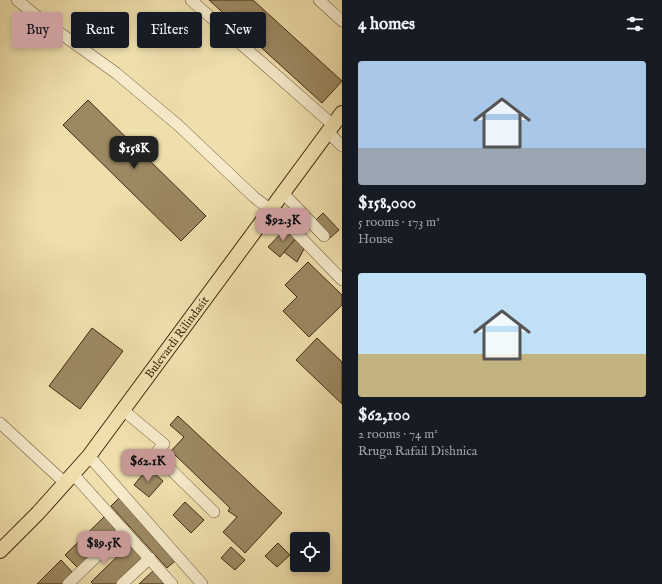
<!DOCTYPE html>
<meta charset="utf-8">
<style>
:root{--surface:#171b24;--page:#242831;--text:#f1f3f6;--muted:#9ea1a6;--accent:#c59692}
body{margin:0;font-family:"IM FELL English",serif;background:var(--page);color:var(--text);height:100vh;display:flex;flex-direction:column;font-size:15px;white-space:nowrap}
*{box-sizing:border-box;margin:0}
p{font-size:13px;color:var(--muted)}
.icon{flex:none;width:22px;height:22px;fill:none;stroke:currentColor;stroke-width:2;stroke-linecap:round;stroke-linejoin:round}
.map{position:relative;flex:1;overflow:hidden}
.drawer{display:flex;flex-direction:column;background:var(--surface);width:320px}
.drawer>*{flex:none}
.banner{position:absolute;left:12px;top:12px;width:270px;height:36px;display:flex;gap:8px}
.tools{position:absolute;left:290px;top:532px;display:grid;gap:8px}
.tools a{display:grid;place-items:center;width:40px;height:40px;border-radius:4px;background:var(--surface);box-shadow:0 2px 6px #0003;font-size:20px}
.price{position:absolute;translate:-50% -34px;padding:0 9px;border-radius:8px;background:var(--accent);color:#111;font-size:13px;line-height:26px;filter:drop-shadow(0 1px 2px #0008)}
.price::after{content:'';position:absolute;left:50%;top:24px;width:12px;height:9px;margin-left:-6px;background:inherit;clip-path:polygon(0 0,100% 0,50% 100%)}
.price.selected{background:#222;color:#fff}
ul{padding:0;list-style:none}
li{display:grid;align-content:center;gap:8px;height:212px;padding:0 16px}
li span{display:grid;place-items:center;height:124px;border-radius:4px;color:#555}
li>.icon{margin-inline-start:auto}
span .icon{width:72px;height:72px;fill:#fffc;stroke-width:1}
li b{font-size:17px}
h2{display:flex;justify-content:space-between;align-items:center;height:48px;padding:0 16px;font-size:17px}
.chip{padding:0 14px;border-radius:4px;background:var(--surface);box-shadow:0 2px 6px #0003;font-size:14px;line-height:36px}
.chip.selected{background:var(--accent);color:#111}
main{display:flex;flex:1;min-height:0}
.map>svg:first-child{display:block}
.building{fill:#9c8962;stroke:#422b11}
.lines{fill:none;stroke-linecap:round;stroke-linejoin:round}
.minor-casing{stroke:#6d5838;stroke-width:12}
.major-casing{stroke:#422b11;stroke-width:16}
.minor{stroke:#f5eaca;stroke-width:11}
.major{stroke:#efdfad;stroke-width:14}
.labels{text-anchor:middle;dominant-baseline:central;stroke-width:3.5;stroke-linejoin:round;paint-order:stroke}
.street-label{font-size:12px;fill:#422b11;stroke:#f5eaca}
</style>
<main>
<div class="map">
<svg width="342" height="584" viewBox="0 0 342 584">
<rect width="100%" height="100%" fill="#efdfad"/>
<filter id="stains"><feTurbulence type="fractalNoise" baseFrequency=".005" numOctaves="4"/><feColorMatrix values="0 0 0 0 .2 0 0 0 0 .09 0 0 0 0 .02 0 0 0 .5 -.17"/></filter>
<radialGradient id="worn" r=".72"><stop offset=".6" stop-color="#630" stop-opacity="0"/><stop offset="1" stop-color="#630" stop-opacity=".3"/></radialGradient>
<g class="building">
<polygon points="209,0 253,0 342,81 322,103"/>
<polygon points="88,100 206,216 181,241 63,125"/>
<polygon points="323,213 339,230 330,238 314,222"/>
<polygon points="287,227 297,237 280,257 268,247"/>
<polygon points="297,237 305,247 297,262 284,252"/>
<polygon points="308,262 342,295 342,305 309,337 283,311 297,297 285,285"/>
<polygon points="92,328 123,351 80,409 49,386"/>
<polygon points="317,338 342,362 342,404 296,360"/>
<polygon points="178,416 282,513 245,553 223,532 237,517 228,511 230,508 171,451 184,437 170,425"/>
<polygon points="148,468 163,481 149,497 134,485"/>
<polygon points="119,498 175,561 167,568 111,506"/>
<polygon points="185,502 204,520 191,533 173,515"/>
<polygon points="104,517 118,531 79,569 65,555"/>
<polygon points="131,543 145,558 118,584 93,584 91,582"/>
<polygon points="278,543 290,555 277,567 265,556"/>
<polygon points="231,547 245,560 235,570 221,558"/>
<polygon points="61,560 74,574 64,584 37,584"/>
<polygon points="154,570 167,584 139,584"/>
</g>
<g class="lines">
<defs>
<g id="minor">
<polyline points="17,0 39,18 116,73 178,125 254,197 285,221 342,280"/>
<polyline points="191,0 333,125"/>
<polyline points="319,0 342,21"/>
<polyline points="328,132 342,146"/>
<polyline points="283,193 324,236"/>
<polyline points="123,410 164,444 155,454 214,512"/>
<polyline points="0,423 65,483"/>
<polyline points="89,456 202,584"/>
<polyline points="73,474 172,584"/>
<polyline points="68,584 124,530"/>
<polyline points="122,584 150,558"/>
</g>
<g id="major">
<path id="s1" d="M0,551L38,513L89,456L342,113"/>
</g>
</defs>
<use href="#minor" class="minor-casing"/>
<use href="#major" class="major-casing"/>
<use href="#minor" class="minor"/>
<use href="#major" class="major"/>
</g>
<g class="labels">
<g class="street-label">
<text stroke="none"><textPath href="#s1" startOffset="278">Bulevardi Rilindasit</textPath></text>
</g>
</g>
<rect width="100%" height="100%" filter="url(#stains)"/>
<rect width="100%" height="100%" fill="url(#worn)"/>
</svg>
<div class="tools">
<a><svg class="icon" aria-label="locate" viewBox="0 0 24 24"><circle cx="12" cy="12" r="6"/><path d="M12 2v4M12 18v4M2 12h4M18 12h4"/></svg></a>
</div>
<b class="price selected" style="left:134px;top:170px">$158K</b>
<b class="price" style="left:283px;top:242px">$92.3K</b>
<b class="price" style="left:148px;top:483px">$62.1K</b>
<b class="price" style="left:104px;top:565px">$89.5K</b>
<div class="banner">
<a class="chip selected">Buy</a>
<a class="chip">Rent</a>
<a class="chip">Filters</a>
<a class="chip">New</a>
</div>
</div>
<section class="drawer">
<h2>4 homes<svg class="icon" aria-label="filters" viewBox="0 0 24 24"><path d="M4 7h16M4 17h16"/><circle cx="9" cy="7" r="2"/><circle cx="15" cy="17" r="2"/></svg></h2>
<ul>
<li><span style="background:linear-gradient(#a9c7e8 70%,#9aa5b1 0)"><svg class="icon" aria-label="home" viewBox="0 0 24 24"><path d="M3 11l9-7 9 7M6 9v11h12V9"/></svg></span><div><b>$158,000</b><p>5 rooms · 173 m²</p><p>House</p></div></li>
<li><span style="background:linear-gradient(#bfe0f5 65%,#c2b280 0)"><svg class="icon" aria-label="home" viewBox="0 0 24 24"><path d="M3 11l9-7 9 7M6 9v11h12V9"/></svg></span><div><b>$62,100</b><p>2 rooms · 74 m²</p><p>Rruga Rafail Dishnica</p></div></li>
</ul>
</section>
</main>
